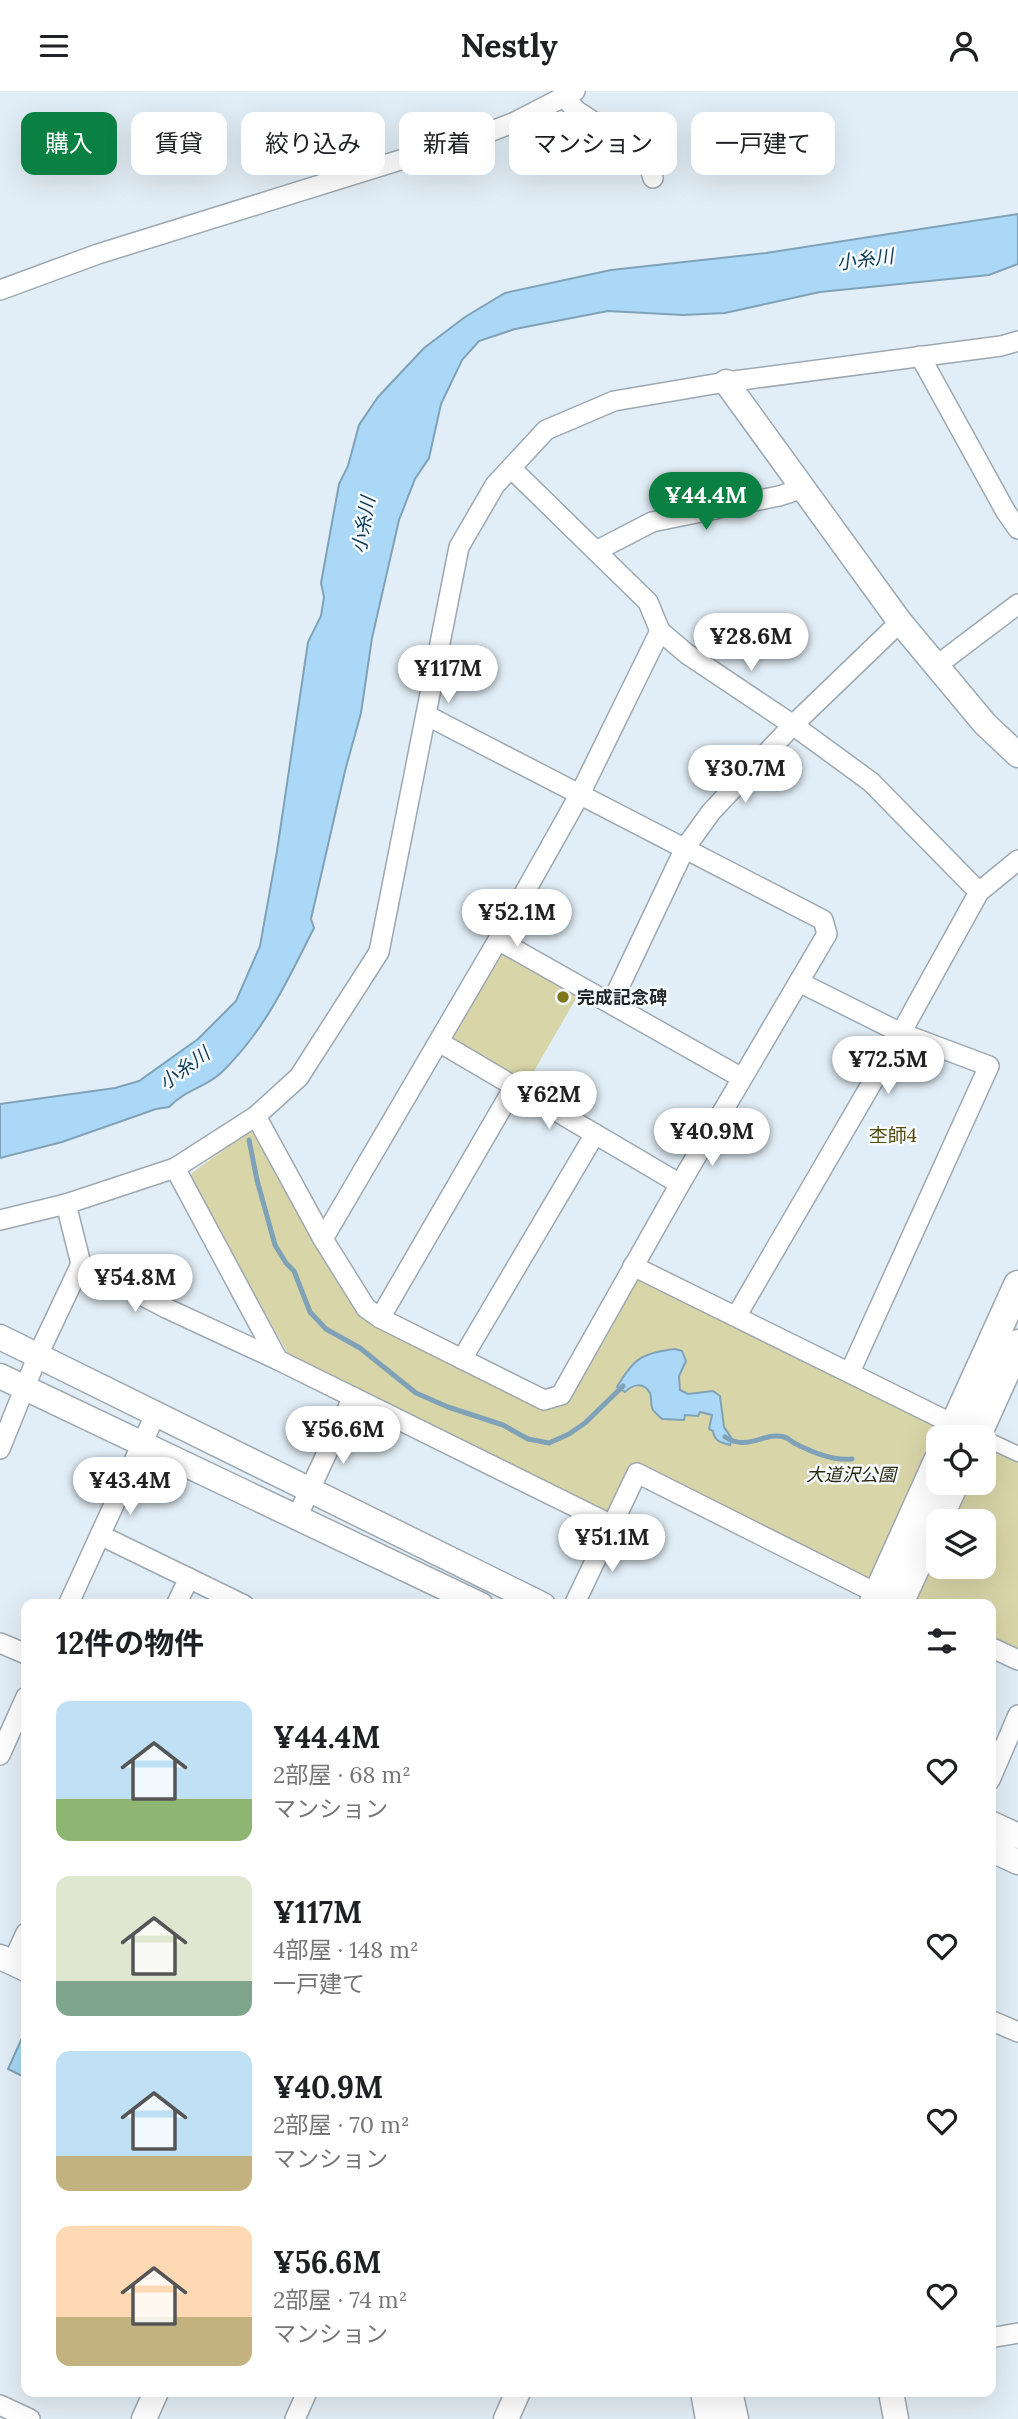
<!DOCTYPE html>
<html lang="ja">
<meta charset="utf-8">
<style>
:root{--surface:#fff;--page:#f6f6f6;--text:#202124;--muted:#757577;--accent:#0b8043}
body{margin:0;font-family:Lora,"Noto Sans JP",serif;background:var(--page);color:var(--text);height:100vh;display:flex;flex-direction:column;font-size:26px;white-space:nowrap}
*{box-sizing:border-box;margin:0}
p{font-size:23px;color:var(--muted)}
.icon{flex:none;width:38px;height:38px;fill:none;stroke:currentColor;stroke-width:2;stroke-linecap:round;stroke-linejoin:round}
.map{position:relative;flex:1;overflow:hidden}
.drawer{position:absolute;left:21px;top:1508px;width:975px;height:798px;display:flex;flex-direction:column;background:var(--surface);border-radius:14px;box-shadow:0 7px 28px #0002}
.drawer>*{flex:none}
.top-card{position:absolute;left:21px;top:21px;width:976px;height:63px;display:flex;gap:14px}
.fabs{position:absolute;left:926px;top:1334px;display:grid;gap:14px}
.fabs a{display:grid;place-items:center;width:70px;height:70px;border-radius:14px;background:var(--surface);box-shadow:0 7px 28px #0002;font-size:35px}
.price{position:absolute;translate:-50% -60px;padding:0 16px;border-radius:24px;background:#fff;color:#222;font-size:23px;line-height:46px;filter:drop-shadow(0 2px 4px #0008)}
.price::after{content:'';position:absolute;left:50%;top:42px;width:21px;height:16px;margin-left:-10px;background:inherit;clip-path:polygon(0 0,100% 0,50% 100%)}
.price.active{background:var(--accent);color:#fff}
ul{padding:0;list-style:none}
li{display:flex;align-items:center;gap:21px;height:175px;padding:0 35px}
li span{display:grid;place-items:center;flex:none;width:196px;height:140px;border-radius:14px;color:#555}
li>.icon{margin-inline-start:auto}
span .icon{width:84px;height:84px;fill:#fffc;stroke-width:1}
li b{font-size:30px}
h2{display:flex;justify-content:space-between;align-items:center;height:84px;padding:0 35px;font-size:30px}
.chip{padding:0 24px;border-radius:14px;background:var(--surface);box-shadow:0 7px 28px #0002;font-size:24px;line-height:63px}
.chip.active{background:var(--accent);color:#fff}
header{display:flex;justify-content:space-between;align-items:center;height:91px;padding:0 35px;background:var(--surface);font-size:32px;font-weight:700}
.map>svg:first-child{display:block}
.green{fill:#d8d5a8;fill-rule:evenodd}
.water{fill:#aad8f6;stroke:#80a2b8;stroke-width:2}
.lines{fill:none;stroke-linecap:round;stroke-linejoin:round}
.stream{stroke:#80a2b8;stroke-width:5}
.pedestrian-casing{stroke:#9da8b1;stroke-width:17}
.minor-casing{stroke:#9da8b1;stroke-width:22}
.tertiary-casing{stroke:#9da8b1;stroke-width:27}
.secondary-casing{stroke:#9da8b1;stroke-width:31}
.pedestrian{stroke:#fff;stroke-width:14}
.minor{stroke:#fff;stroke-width:19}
.tertiary{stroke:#fff;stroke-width:24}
.secondary{stroke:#fff;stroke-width:28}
.poi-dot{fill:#7d761a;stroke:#f5fafe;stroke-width:2.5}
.labels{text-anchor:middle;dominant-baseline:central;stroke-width:5;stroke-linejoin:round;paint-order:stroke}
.poi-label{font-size:18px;font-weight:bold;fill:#1f2427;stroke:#f5fafe;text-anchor:start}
.park-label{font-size:18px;font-style:italic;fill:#2d2b0f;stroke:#f5fafe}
.water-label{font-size:19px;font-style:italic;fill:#0b3a54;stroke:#f5fafe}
.neighbourhood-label{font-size:19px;fill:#534e10;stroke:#f5fafe}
</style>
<header><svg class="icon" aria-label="menu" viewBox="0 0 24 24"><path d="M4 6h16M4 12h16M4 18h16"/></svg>Nestly<svg class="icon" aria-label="person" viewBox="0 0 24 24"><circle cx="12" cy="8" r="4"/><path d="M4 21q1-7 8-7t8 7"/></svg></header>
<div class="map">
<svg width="1018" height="2328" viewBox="0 0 1018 2328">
<rect width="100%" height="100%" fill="#e2eef7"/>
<g class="green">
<polygon points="507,861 578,904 526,994 452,951 452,945 499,864"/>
<path d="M254,1039L362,1222L548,1316L632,1190L643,1189L974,1346H938V1391H984V1350L1018,1367V1562L991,1548L990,1514H921L638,1375L604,1423L289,1264L189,1088L192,1082L246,1042ZM938,1430H984V1475H938Z"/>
</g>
<g class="water">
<path d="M1018,123V173L989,184L820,201L725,222L683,224L608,220L515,238L479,250L462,269L441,313L429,367L415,388L399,429L372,547L361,622L345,680L311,828L314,837C287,890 266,938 222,981C207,996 186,998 169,1016L156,1018L62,1051L0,1067V1013L115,997L139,990L198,948L236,910L260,855L277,760L308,551L321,525L324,506L321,492L339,393L348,375L359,334L378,306L424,257L465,226L505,202L611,179L766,162Z"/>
<path d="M675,1258L682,1260L686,1270L679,1285L680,1299L688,1303L713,1300L720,1305L724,1336L732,1348L730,1354C720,1351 715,1351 713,1340L709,1338L712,1324L700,1321L698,1325L685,1324L684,1329L662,1328C659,1325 656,1323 653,1319C650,1314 652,1307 650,1302C643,1290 632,1294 625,1301L617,1296C634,1267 642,1262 675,1258Z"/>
<polygon points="26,1938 26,1987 8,1978"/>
</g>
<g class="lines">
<g class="stream">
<polyline points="249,1049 257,1089 275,1154 286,1172 294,1180 310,1221 326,1238 360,1257 416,1302 448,1316 503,1334 528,1348 549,1352 569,1343 585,1332 623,1295"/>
<path d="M725,1346C748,1361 765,1340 784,1346C788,1347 791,1350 794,1352C812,1361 832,1370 852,1368"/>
</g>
<defs>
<polyline id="pedestrian" points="984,1347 1018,1363"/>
<g id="minor">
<polyline points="565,7 577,20 646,65 653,87"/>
<polyline points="0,199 98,163 487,42 515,31 575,0"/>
<polyline points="920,265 1006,421 1018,438"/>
<polyline points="511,377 648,511 660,540 687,563 793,634 871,691 979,801"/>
<polyline points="596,460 652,431 779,405 804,397"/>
<polyline points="936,575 1018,513"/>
<polyline points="498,849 742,987"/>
<polyline points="799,891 901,942 989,975 850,1281"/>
<polyline points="611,913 685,757 711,721 793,634 900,531"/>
<polyline points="439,951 680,1093"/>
<polyline points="256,1025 323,1148 366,1217 380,1227 544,1309 561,1304 680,1093 827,843 823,829 426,624"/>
<polyline points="175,1077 278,1269 612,1434"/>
<polyline points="66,1113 81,1173 168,1218 278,1269"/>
<polyline points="0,1129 66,1113 175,1077 256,1025 299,986 379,861 459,456 495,394 546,339 614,310 726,291 1001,255 1018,250"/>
<polyline points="323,1148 498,849 580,703 660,540"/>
<polyline points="633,1175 955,1334"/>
<polyline points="737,1224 901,942 979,801 1018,769"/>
<polyline points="380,1227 514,996"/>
<polyline points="462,1268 595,1043"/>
<polyline points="0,1358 38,1264 81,1173"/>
<polyline points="297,1426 353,1306"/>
<polyline points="100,1444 244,1514"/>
<polyline points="68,1514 156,1322"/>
<polyline points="176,1514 189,1487"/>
<polyline points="574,1514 637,1382 878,1503"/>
<polyline points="0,1552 26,1563"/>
<polyline points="990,1556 1018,1569"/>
<polyline points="0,1664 26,1606"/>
<polyline points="990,1689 1018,1624"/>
<polyline points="12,1872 26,1842"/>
<polyline points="990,1929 1018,1941"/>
<polyline points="990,2247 1018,2242"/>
<polyline points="0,2314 30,2328"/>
<polyline points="295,2328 307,2301"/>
</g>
<g id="tertiary">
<polyline points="726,291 900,531 985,633 1018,664"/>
<polyline points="0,1246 543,1514"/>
<polyline points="0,1285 481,1514"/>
<polyline points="990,1732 1018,1745"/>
<polyline points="990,1758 1018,1771"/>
<polyline points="0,1866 26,1878"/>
<polyline points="891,2301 896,2328"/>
<polyline points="144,2328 156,2301"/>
<polyline points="506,2328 518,2301"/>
</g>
<g id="secondary">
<polyline points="949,1346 1018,1194"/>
<polyline points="976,1346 1018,1253"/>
<polyline points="873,1514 938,1370"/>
<polyline points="898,1514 955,1391"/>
<polyline points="705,2301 710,2328"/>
<polyline points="728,2301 734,2328"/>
</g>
</defs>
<use href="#pedestrian" class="pedestrian-casing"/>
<use href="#minor" class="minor-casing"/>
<use href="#tertiary" class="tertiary-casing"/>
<use href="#secondary" class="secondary-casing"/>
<use href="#pedestrian" class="pedestrian"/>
<use href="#minor" class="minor"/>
<use href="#tertiary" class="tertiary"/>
<use href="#secondary" class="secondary"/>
</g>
<circle class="poi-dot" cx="563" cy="906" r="7"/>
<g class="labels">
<g class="poi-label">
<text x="577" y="906">完成記念碑</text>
</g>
<g class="park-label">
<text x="851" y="1383">大道沢公園</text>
</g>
<g class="water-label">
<text transform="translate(865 168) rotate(-7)">小糸川</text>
<text transform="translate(363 434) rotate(-80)">小糸川</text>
<text transform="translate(184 977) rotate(-36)">小糸川</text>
</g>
<g class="neighbourhood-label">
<text x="893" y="1044">杢師4</text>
</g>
</g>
</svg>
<div class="fabs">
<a><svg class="icon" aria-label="locate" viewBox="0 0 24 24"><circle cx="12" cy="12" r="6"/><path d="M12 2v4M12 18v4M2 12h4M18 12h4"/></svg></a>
<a><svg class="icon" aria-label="layers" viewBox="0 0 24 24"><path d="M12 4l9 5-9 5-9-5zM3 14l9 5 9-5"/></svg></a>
</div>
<b class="price active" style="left:706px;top:441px">¥44.4M</b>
<b class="price" style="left:751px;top:582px">¥28.6M</b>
<b class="price" style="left:448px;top:614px">¥117M</b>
<b class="price" style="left:745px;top:714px">¥30.7M</b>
<b class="price" style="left:517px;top:858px">¥52.1M</b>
<b class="price" style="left:888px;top:1005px">¥72.5M</b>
<b class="price" style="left:549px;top:1040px">¥62M</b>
<b class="price" style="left:712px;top:1077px">¥40.9M</b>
<b class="price" style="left:135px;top:1223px">¥54.8M</b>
<b class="price" style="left:343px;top:1375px">¥56.6M</b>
<b class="price" style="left:130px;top:1426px">¥43.4M</b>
<b class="price" style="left:612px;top:1483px">¥51.1M</b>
<div class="top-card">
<a class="chip active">購入</a>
<a class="chip">賃貸</a>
<a class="chip">絞り込み</a>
<a class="chip">新着</a>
<a class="chip">マンション</a>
<a class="chip">一戸建て</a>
</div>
<section class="drawer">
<h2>12件の物件<svg class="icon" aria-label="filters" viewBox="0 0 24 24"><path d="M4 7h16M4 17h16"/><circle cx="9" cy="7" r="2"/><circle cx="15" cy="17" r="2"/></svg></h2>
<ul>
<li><span style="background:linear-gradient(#bfe0f5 70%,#8fb573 0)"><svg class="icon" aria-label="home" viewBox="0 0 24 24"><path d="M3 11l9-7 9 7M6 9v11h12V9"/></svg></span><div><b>¥44.4M</b><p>2部屋 · 68 m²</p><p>マンション</p></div><svg class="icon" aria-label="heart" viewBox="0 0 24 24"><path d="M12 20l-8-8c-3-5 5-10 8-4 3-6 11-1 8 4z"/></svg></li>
<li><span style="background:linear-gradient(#dfe7d0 75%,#7fa58c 0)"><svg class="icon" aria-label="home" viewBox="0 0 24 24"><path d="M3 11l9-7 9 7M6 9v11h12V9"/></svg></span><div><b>¥117M</b><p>4部屋 · 148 m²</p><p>一戸建て</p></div><svg class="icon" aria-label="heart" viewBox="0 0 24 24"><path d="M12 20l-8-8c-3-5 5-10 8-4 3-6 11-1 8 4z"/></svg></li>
<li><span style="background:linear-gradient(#bfe0f5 75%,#c2b280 0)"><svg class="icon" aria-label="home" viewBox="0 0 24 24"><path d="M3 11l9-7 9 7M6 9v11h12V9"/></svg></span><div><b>¥40.9M</b><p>2部屋 · 70 m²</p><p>マンション</p></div><svg class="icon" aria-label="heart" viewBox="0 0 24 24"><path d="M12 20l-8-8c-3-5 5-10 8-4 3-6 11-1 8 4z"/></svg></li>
<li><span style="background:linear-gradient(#ffd9b3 65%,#c2b280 0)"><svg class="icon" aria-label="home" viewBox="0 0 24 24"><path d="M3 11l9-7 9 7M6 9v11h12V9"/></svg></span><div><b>¥56.6M</b><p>2部屋 · 74 m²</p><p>マンション</p></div><svg class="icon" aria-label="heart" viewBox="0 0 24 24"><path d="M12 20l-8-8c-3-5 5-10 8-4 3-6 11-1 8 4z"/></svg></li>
</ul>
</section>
</div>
